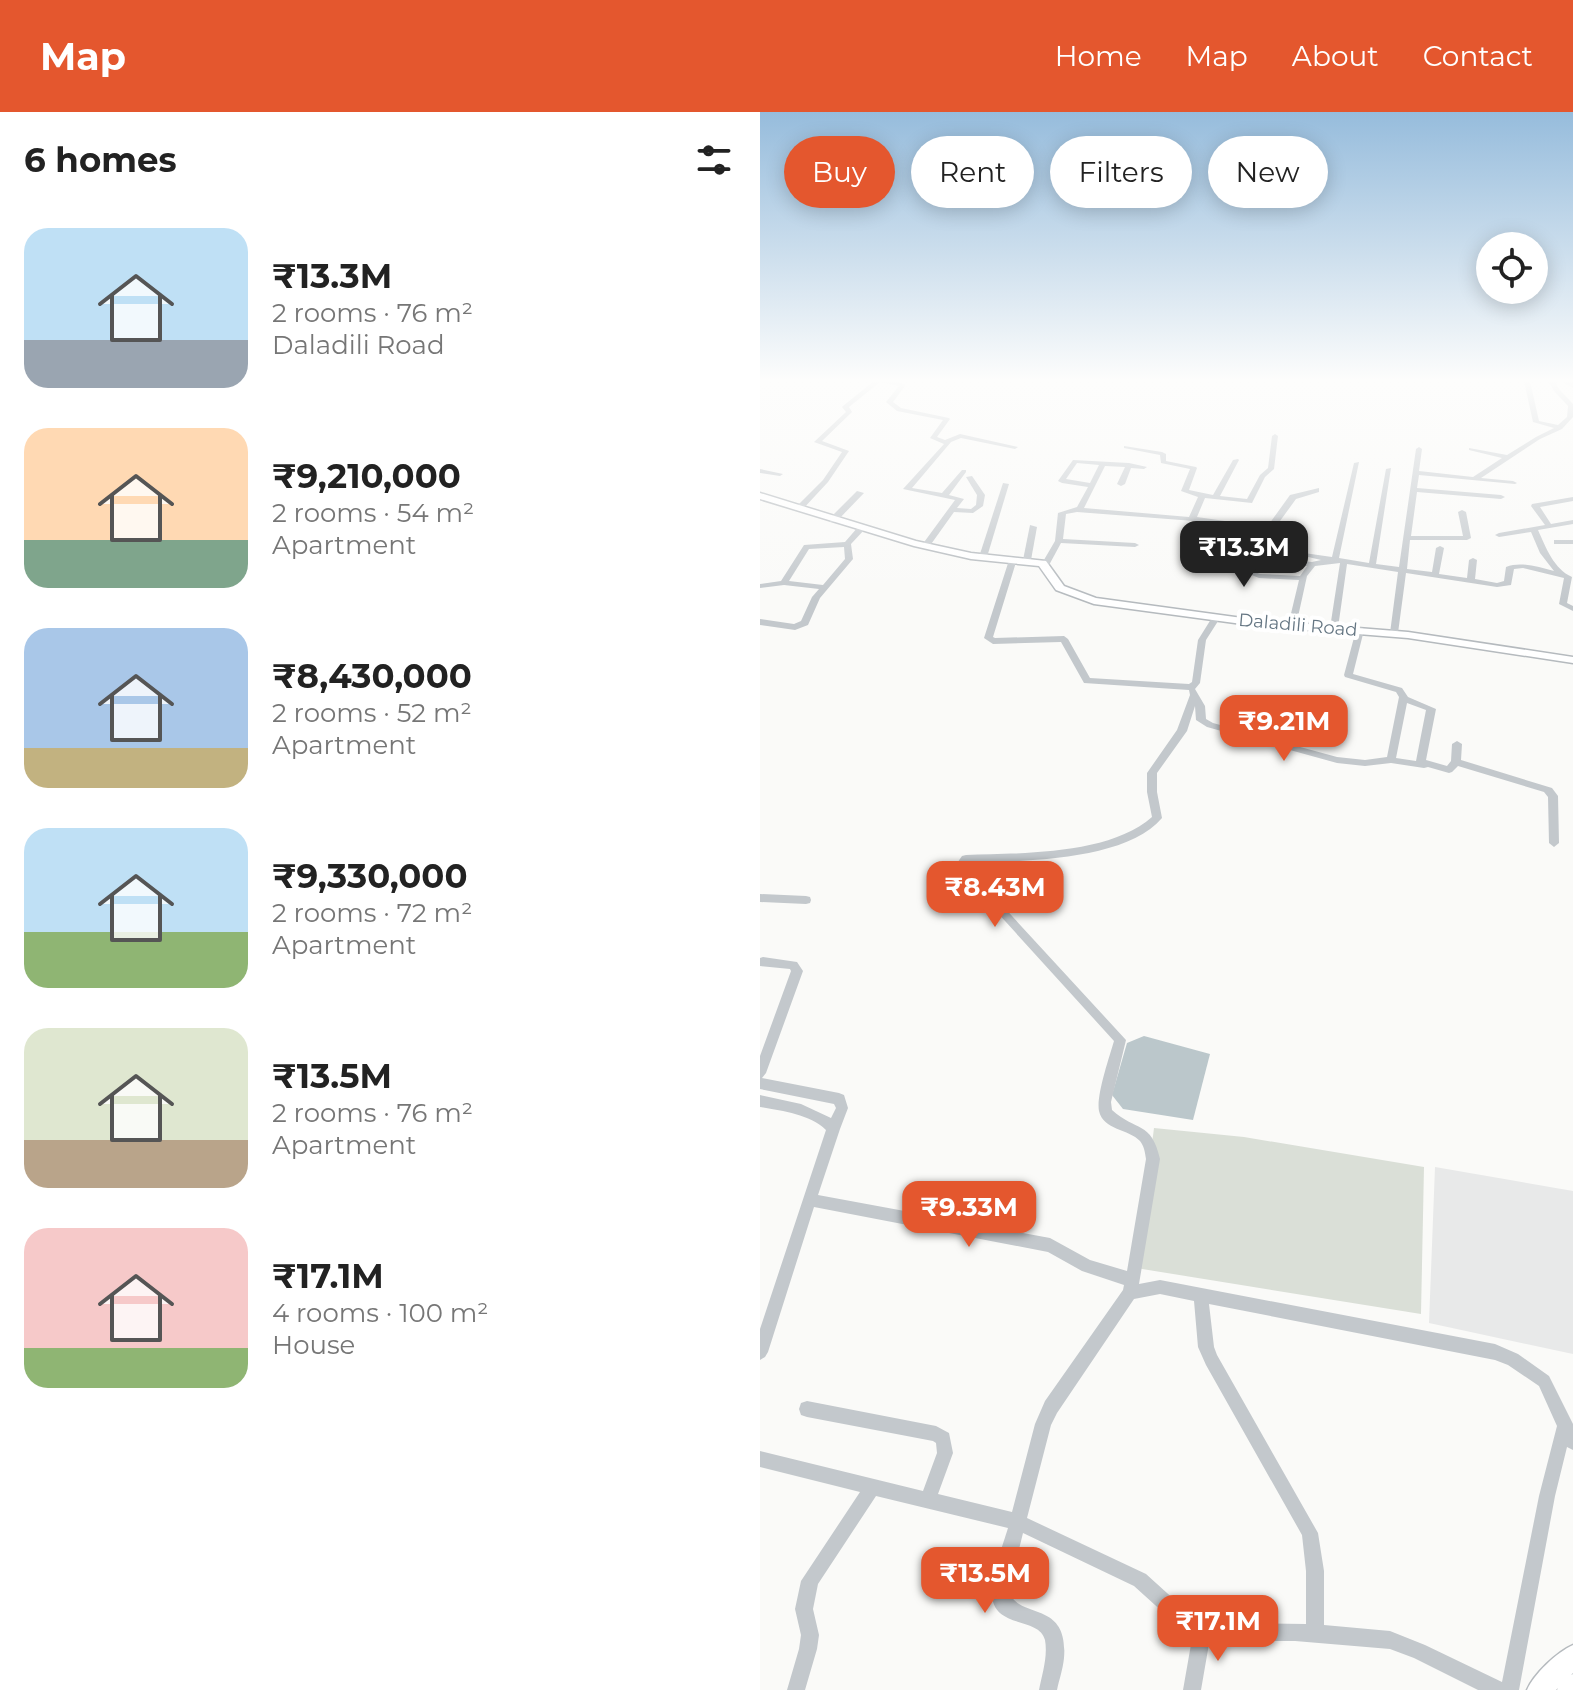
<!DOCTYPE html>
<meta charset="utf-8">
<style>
:root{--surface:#fff;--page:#f2f2f2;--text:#222;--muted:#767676;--accent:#e4572e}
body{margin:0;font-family:Montserrat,sans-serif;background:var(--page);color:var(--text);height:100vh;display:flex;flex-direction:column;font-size:30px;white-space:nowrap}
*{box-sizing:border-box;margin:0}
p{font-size:26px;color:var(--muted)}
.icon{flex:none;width:44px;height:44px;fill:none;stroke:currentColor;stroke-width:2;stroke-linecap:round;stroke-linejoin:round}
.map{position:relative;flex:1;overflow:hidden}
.panel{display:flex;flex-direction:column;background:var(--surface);width:760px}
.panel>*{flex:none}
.guide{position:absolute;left:24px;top:24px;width:668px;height:72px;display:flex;gap:16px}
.tools{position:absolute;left:716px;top:120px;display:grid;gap:16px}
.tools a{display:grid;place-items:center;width:72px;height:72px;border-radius:50%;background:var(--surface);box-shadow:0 4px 20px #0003;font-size:40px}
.price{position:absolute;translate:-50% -68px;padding:0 18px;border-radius:16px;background:var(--accent);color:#fff;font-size:26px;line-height:52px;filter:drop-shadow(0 2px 4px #0008)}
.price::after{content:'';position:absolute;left:50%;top:48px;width:24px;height:18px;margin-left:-12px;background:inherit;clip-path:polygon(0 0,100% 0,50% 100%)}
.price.active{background:#222;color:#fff}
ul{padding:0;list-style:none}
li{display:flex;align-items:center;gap:24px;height:200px;padding:0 24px}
li span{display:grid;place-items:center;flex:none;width:224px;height:160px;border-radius:24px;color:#555}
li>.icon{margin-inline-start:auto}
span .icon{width:96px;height:96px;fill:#fffc;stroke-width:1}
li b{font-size:34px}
h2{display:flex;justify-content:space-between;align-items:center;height:96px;padding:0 24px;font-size:34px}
.tag{padding:0 28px;border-radius:36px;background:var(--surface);box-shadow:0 4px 20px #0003;font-size:28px;line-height:72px}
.tag.active{background:var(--accent);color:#fff}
header{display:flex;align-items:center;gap:48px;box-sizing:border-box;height:112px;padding:0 40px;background:var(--accent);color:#fff}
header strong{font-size:38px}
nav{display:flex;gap:44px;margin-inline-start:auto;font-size:28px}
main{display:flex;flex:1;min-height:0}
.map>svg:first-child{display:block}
.built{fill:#e8e9e9}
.green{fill:#dadfd7}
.water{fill:#bbc7cb}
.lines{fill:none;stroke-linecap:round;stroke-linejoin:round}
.major-casing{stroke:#b5babe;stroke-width:3}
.minor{fill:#c3c8cc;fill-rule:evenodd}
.major{fill:#fff;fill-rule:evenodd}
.labels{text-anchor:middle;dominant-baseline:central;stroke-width:8;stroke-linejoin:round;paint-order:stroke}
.far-street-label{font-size:18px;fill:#657683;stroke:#fff}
</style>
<header>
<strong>Map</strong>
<nav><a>Home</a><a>Map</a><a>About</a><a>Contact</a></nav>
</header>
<main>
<section class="panel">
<h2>6 homes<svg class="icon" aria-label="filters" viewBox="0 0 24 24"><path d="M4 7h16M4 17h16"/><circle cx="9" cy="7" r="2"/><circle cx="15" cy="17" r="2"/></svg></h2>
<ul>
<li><span style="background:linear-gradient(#bfe0f5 70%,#9aa5b1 0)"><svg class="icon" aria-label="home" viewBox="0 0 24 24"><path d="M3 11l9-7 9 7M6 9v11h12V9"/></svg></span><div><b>₹13.3M</b><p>2 rooms · 76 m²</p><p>Daladili Road</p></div></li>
<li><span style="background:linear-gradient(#ffd9b3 70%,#7fa58c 0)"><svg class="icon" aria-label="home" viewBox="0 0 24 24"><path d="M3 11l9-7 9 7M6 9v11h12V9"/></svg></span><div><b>₹9,210,000</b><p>2 rooms · 54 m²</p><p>Apartment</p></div></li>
<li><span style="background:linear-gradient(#a9c7e8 75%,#c2b280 0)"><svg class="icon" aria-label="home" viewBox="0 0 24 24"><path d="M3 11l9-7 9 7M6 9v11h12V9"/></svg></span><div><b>₹8,430,000</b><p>2 rooms · 52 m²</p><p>Apartment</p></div></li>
<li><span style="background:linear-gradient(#bfe0f5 65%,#8fb573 0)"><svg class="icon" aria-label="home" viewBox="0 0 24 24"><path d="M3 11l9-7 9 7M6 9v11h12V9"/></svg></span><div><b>₹9,330,000</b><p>2 rooms · 72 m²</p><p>Apartment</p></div></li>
<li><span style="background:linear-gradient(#dfe7d0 70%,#b9a48a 0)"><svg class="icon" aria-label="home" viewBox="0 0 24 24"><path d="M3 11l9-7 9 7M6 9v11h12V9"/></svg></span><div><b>₹13.5M</b><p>2 rooms · 76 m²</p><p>Apartment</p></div></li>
<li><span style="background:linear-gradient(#f6c9c9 75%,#8fb573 0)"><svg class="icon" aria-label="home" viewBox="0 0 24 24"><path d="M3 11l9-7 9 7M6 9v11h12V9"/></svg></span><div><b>₹17.1M</b><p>4 rooms · 100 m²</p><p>House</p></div></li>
</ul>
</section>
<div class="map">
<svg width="813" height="1578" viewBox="0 0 813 1578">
<rect width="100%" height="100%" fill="#fafaf8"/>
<polygon class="built" points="675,1055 813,1079 813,1242 669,1211"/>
<polygon class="green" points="394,1016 484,1025 664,1055 661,1202 376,1156"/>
<polygon class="water" points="384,924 450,942 433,1008 363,997 352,983 367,931"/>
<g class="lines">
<defs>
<g id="major">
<polygon points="0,381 156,429 211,441 286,449 304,474 336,486 497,508 648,520 813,545 813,551 648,526 497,514 334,492 296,478 279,454 211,447 154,434 0,387"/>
<path d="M813,1533V1561L811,1563L813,1562V1578H797L798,1576L796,1578H767C774,1562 797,1540 813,1533Z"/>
</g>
</defs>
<use href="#major" class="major-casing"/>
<g class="minor">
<polygon points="110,267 121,267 145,272 145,274 133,290 141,296 189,306 190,307 177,325 185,328 200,322 258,335 255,337 201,326 191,330 152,376 182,381 202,358 206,358 206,360 189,383 204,387 197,396 211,397 216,393 217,383 206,365 212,364 225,383 223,394 213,401 194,400 169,435 162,433 195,388 143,377 184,332 170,326 183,308 137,299 126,290 139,274 120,270 89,295 92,300 91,301 62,329 89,339 68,370 42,398 35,396 63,368 82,340 54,330 86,300 82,295 83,294 114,269"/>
<path d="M767,267L770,269L779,309L798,313L807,305L808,294L794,279L787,267H793L799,277L813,292V305L802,317L780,327L721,366L753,369L757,371L755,372L659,363L657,376L741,383L745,385L741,387L657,380L651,424H703L698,400L702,398L706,400L711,426L707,428H650L647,457L672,460L676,436L680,434L684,436L679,462L707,466L709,448L713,446L717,448L715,467L737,471L744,469L746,455C761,449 778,455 794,459L780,441L771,420L739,425L735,423L739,421L785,413L771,394L772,392L813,385V389L780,395L791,412L813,408V412L778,418C786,436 794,457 812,465L807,491L813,494V499L799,492L804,466L763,456L754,457L751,473L737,475L646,461L638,521L634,524L630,521L638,460L587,452L578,516L574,519L570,516L580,451L555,454L547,464L536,514L532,517L528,514L539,468L499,466L482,459L485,448L465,446L459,456L452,454L460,441L486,443L488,435L503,419L434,409L317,400L306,402L303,427L375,431L379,433L375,435L301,431L288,455L281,453L295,429L298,401L317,395L328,375L302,371L298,369L313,348L369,351L387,355L384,357L371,356L365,372L361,374L357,372L365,355L345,354L324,396L429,405L438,385L421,379L430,357L401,351L400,343L364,336V334L402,340L406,342V349L436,355L437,356L429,378L453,383L473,348L478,347L479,348L460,384L487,387L500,363L508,356L512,324L515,322L518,324L514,357L505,365L492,391L445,386L437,405L507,415L530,383L559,376V380L536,387L512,420L495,438L493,444L552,450L561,448L540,443L544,441L572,445L594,351L599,350L579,446L609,451L626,357L631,356L616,452L639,455L656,337L659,335L662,337L659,359L713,365L742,346L709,338V336L747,343L776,325L794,316L773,310L764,269ZM317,351L339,353L330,371L306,367ZM492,448L547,454L540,464L500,462L490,458Z"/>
<polygon points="811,267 813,267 813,276 804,271"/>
<polygon points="0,357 23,362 20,364 0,361"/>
<polygon points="243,371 249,372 227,445 220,447 219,445"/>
<polygon points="97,379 104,381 76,410 70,410 70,406"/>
<polygon points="270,413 277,415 271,448 267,450 263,448"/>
<path d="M98,415L105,417L91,432L93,447L60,486L48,513L35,518L0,513V507L34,512L41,509L52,485L59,477L24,473L0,476V472L21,469L44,433L85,430ZM84,435L85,447L63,473L29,469L49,437Z"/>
<rect x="794" y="428" width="19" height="4"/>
<path d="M250,445L257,447L233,525L235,526L304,524L308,527L330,566L429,572L432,570L438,528L453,504H459L460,506L446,528L440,571L435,577L445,594L446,607L453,611L577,645L605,648L627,645L639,585L636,580L585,565L584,563L596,518L600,515L603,516L604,518L593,562L642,576L648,585L676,597L666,648L687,654L691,649L692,632L697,629L702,632L701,648L792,676L798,684L799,731L794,735L789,731L788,685L784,680L698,654L692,660L689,661L668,655L664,656L631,651L605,654L577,651L447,615L436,608L435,594L427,619L397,661V680L402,706C366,749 262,749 209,751L206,754L366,928L351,990L352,998C376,1020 391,1008 400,1047L379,1172L400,1168L735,1232L758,1242L789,1264L813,1312V1338L807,1335L795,1384L759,1578H718L654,1546L630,1537L535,1529H472L450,1526L441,1578H423L433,1521L416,1512L374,1474L263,1421L249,1478C256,1509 309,1486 304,1546C303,1557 299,1568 297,1578H279C282,1562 288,1545 285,1528C279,1503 229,1519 232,1477C233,1461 243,1432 248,1416L116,1384L58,1472L53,1497L59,1523L57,1537L45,1578H27L39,1537L41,1523L35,1497L41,1469L100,1380L0,1355V1339L163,1379L177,1341L176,1331L173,1329L47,1305L41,1303L39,1297L41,1291L47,1289L176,1314L189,1321L193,1341L178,1382L252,1400L275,1312L285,1289L363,1178L364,1173L322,1159L288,1140L54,1095L8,1240L5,1245L0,1248V1217L66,1018C49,1002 22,999 0,995V983L41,992L71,1006L76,996L74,992L0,977V944L31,859L30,857L0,854V846L3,845L37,850L43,859L6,961L2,966L79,981L84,983L88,996L80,1017L58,1083L290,1126L330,1148L367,1159L386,1047C385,1040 384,1034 380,1029C369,1017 343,1018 339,999C336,984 349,946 354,929L195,754L202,744L206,743C261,741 349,743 392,705L387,680V661L417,618L430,583L429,578L324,571L301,530L233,532L224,526ZM647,591L666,598L656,649L636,646ZM400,1182L434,1189L438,1235L446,1253L542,1423L546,1459V1512L472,1511L444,1507L428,1500L386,1462L267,1406L291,1313L297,1301L374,1187ZM449,1192L735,1248L748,1253L779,1274L797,1314L779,1384L742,1570L665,1533L630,1519L564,1513V1459L558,1421L457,1243L454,1235Z"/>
<polygon points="0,782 46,784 50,785 51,788 50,791 46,792 0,790"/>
</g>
<use href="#major" class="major"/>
</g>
<linearGradient id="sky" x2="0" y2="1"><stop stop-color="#96bcdc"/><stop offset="0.55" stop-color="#fdfdfc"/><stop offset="1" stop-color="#fdfdfc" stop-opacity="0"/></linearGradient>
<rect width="813" height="488" fill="url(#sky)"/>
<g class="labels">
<g class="far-street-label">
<text transform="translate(538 513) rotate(5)">Daladili Road</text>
</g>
</g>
</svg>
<div class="tools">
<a><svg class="icon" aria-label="locate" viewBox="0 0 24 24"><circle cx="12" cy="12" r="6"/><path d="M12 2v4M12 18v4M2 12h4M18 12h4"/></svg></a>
</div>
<b class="price active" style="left:484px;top:477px">₹13.3M</b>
<b class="price" style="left:524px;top:651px">₹9.21M</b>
<b class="price" style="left:235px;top:817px">₹8.43M</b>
<b class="price" style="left:209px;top:1137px">₹9.33M</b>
<b class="price" style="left:225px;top:1503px">₹13.5M</b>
<b class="price" style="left:458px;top:1551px">₹17.1M</b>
<div class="guide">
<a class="tag active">Buy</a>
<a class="tag">Rent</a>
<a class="tag">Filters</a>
<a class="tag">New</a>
</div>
</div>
</main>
